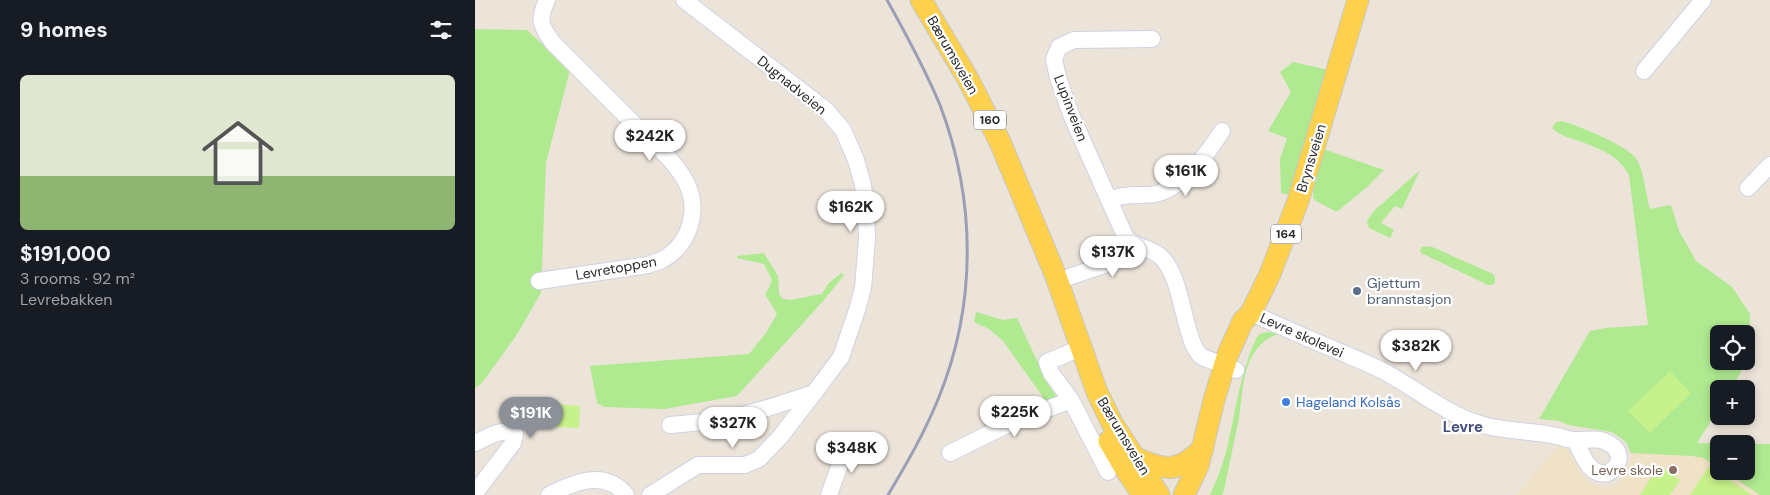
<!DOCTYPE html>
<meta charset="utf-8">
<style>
:root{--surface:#171b24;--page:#242831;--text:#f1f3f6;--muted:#9ea1a6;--line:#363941;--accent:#8c9099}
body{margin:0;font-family:"DM Sans",sans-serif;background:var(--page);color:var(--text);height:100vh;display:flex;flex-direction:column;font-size:19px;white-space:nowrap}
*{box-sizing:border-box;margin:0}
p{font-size:16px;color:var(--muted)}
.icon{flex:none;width:28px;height:28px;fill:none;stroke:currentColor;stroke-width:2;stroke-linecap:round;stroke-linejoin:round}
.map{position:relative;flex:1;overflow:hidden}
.side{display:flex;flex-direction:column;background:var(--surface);width:475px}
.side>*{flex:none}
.tools{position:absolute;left:1235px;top:325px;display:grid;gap:10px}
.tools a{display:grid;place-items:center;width:45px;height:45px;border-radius:8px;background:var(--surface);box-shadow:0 2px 8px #0003;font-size:25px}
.price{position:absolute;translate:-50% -42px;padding:0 11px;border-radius:18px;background:#fff;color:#222;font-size:16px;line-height:32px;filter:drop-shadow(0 1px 2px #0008)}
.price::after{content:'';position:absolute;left:50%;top:30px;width:15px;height:11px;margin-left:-8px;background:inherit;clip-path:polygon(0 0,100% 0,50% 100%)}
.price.selected{background:var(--accent);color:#fff}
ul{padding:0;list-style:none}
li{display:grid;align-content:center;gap:10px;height:265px;padding:0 20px}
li+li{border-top:1px solid var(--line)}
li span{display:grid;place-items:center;height:155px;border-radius:8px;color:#555}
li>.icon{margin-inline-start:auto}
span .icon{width:90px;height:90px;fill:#fffc;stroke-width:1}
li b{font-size:21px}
h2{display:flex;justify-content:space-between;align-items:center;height:60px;padding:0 20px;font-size:21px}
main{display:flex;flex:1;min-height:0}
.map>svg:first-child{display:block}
.education{fill:#f0e2c6}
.green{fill:#afe990}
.pitch{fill:#c7f18a}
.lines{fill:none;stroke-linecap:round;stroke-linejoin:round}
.minor-casing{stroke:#ced2e3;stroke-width:18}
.major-casing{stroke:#c7c7c7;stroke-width:23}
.minor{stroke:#fff;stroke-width:16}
.major{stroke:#fdd14d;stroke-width:21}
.rail{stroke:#9b9fb5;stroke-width:3}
.service-dot{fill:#5c6f8a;stroke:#fff;stroke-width:2}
.shop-dot{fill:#3f7fe0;stroke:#fff;stroke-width:2}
.education-dot{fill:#8d6e63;stroke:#fff;stroke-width:2}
.labels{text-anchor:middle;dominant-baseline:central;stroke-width:4.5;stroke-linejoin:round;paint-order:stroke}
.shield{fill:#fff;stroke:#696969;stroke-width:1}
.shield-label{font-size:12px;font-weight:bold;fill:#292929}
.street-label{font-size:14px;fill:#292929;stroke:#fff}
.service-label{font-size:14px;fill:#4e5e75;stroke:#fff;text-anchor:start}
.shop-label{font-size:14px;fill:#366cbe;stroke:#fff;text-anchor:start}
.education-label{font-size:14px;fill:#785e54;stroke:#fff;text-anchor:end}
.neighbourhood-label{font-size:15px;font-weight:bold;fill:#45507d;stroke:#fff}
</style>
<main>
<section class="side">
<h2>9 homes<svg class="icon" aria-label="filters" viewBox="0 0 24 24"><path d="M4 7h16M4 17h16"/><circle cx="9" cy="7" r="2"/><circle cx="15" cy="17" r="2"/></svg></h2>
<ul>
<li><span style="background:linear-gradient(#dfe7d0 65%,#8fb573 0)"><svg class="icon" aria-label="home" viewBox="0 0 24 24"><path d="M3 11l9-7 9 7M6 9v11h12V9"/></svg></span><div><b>$191,000</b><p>3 rooms · 92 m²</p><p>Levrebakken</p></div></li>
</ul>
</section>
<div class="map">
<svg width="1295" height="495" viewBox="0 0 1295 495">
<rect width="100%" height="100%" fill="#ede4d9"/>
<polygon class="education" points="1084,444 1091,446 1108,477 1113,482 1128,488 1141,486 1147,480 1157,458 1156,453 1206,454 1228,458 1244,468 1244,471 1249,471 1285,495 1041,495"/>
<g class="green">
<polygon points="0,29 52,30 95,70 71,163 66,293 41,336 7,383 0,388"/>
<polygon points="818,62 854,70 816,195 806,193 805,159 812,138 793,131 816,92 805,72"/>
<path d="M1087,121C1102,125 1156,147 1162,160C1170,175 1170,192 1175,209L1196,205L1204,231L1221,261L1257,287L1275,314L1274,346L1271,355V334H1244V361H1270L1266,372L1256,389H1244V408L1222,443L1257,444H1244V468L1228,458L1217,456L1156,453L1151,442L1137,432L1093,425L1085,421L1064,419L1115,331L1130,328L1173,325L1154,175C1140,148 1109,145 1083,133L1077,128L1081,122Z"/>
<polygon points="848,149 909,170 891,188 863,211 860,211 841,201 838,198 839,184"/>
<polygon points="945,170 927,209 920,206 906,223 919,230 915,238 894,228 892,221 900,210"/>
<polygon points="955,246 1018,274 1020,277 1020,283 1016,285 1013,285 946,253 945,251 947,247"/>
<polygon points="289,253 303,276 304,294 308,299 315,300 347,294 353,284 366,273 369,275 349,300 262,396 189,409 129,407 122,403 115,366 274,354 291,333 302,314 290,294 294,288 297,280 289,264 262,258 262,256"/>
<polygon points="501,312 528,320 542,318 574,386 585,401 573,404 528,341 514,329 499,322"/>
<path d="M793,332L804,334C791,337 782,347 776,358C767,376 767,399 764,418C759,442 754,466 749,490L747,495H735C742,480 748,464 752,448C761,411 765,372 782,337L785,334Z"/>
<polygon points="1271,444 1295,444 1295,495 1285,495 1249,471 1271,471"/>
</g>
<g class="pitch">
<polygon points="1195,371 1216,393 1175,433 1153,411"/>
<polygon points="68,403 105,406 104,428 67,426"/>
<polygon points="1184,465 1205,480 1195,495 1165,495"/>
<polygon points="1234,466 1277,495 1215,495"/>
</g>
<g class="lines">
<defs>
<g id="minor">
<path d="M677,39L599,40L584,47L579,59L583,78L597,117L651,238C662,248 677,248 686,257C709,278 708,342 727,357L761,370"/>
<polyline points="1169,71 1228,0"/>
<polyline points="1273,188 1295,165"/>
<path d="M635,200C639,198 645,196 650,196C660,194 671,196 681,194C707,188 733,153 747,131"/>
<polyline points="594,277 647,259 659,245"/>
<path d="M64,281L173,265C177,263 183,262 187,260C214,245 225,212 212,184C201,161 177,142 159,124C132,97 105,70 78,43C65,25 63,20 72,0"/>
<path d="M776,313C803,325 829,337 856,348C874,356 891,362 908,371C942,389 974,417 1012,426C1033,431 1055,431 1076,435C1084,436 1091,439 1098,440C1110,441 1124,436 1135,444C1148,452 1146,466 1133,473C1114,477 1107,454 1100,440"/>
<polyline points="606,348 572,362 576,373 596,400 633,472"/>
<polyline points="195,425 249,420 296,407 339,393 366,357 382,310 388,288 392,239 391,210 388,185 381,160 368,130 351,110 209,0"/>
<path d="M0,443C12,438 28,426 40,435L38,443L0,493"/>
<polyline points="475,453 536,423 596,400"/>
<path d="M74,495C99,482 130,469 151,495"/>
<polyline points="175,495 223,465 270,465 284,459 305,437 339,393"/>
<polyline points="354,495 372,445"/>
</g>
<g id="major">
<polyline points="446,0 493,79 525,142 580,274 622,392 637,423 684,495"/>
<polyline points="634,441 651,470 668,495"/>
<path d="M661,458C691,472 705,472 728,448"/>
<polyline points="709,495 723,466 739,400 753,354 762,334 768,321 776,313 795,274 823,201 883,0"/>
</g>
</defs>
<use href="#minor" class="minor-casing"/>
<use href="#major" class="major-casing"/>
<use href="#minor" class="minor"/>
<use href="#major" class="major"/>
<path class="rail" d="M412,0C431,34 450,69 465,105C501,200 502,303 464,397C450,432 432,463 413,495"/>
</g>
<circle class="service-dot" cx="882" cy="291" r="5"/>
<circle class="shop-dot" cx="811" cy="402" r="5"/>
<circle class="education-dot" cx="1198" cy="470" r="5"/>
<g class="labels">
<g class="shield">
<rect x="499" y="110.5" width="32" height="19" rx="4"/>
<rect x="796" y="224.5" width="30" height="19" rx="4"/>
</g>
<g class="shield-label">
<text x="515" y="120">160</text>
<text x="811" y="234">164</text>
</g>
<g class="street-label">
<text transform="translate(478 55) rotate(60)">Bærumsveien</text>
<text transform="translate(317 85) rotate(39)">Dugnadveien</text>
<text transform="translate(596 108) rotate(69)">Lupinveien</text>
<text transform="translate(836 158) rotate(-73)">Brynsveien</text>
<text transform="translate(141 268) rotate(-10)">Levretoppen</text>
<text transform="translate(827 335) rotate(24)">Levre skolevei</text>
<text transform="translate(649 436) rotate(59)">Bærumsveien</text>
</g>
<g class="service-label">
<text x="892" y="283">Gjettum<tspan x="892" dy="16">brannstasjon</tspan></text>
</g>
<g class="shop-label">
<text x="821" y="402">Hageland Kolsås</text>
</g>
<g class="education-label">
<text x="1188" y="470">Levre skole</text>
</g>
<g class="neighbourhood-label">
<text x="988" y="427">Levre</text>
</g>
</g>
</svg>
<div class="tools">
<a><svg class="icon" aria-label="locate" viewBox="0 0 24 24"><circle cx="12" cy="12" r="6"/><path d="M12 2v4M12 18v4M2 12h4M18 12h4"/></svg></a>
<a>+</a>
<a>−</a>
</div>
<b class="price" style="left:175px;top:162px">$242K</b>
<b class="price" style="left:711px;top:197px">$161K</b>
<b class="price" style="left:376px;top:233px">$162K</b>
<b class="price" style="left:638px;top:278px">$137K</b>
<b class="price" style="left:941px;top:372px">$382K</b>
<b class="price" style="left:540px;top:438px">$225K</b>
<b class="price selected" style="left:56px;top:439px">$191K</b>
<b class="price" style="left:258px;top:449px">$327K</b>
<b class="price" style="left:377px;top:474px">$348K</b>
</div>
</main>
